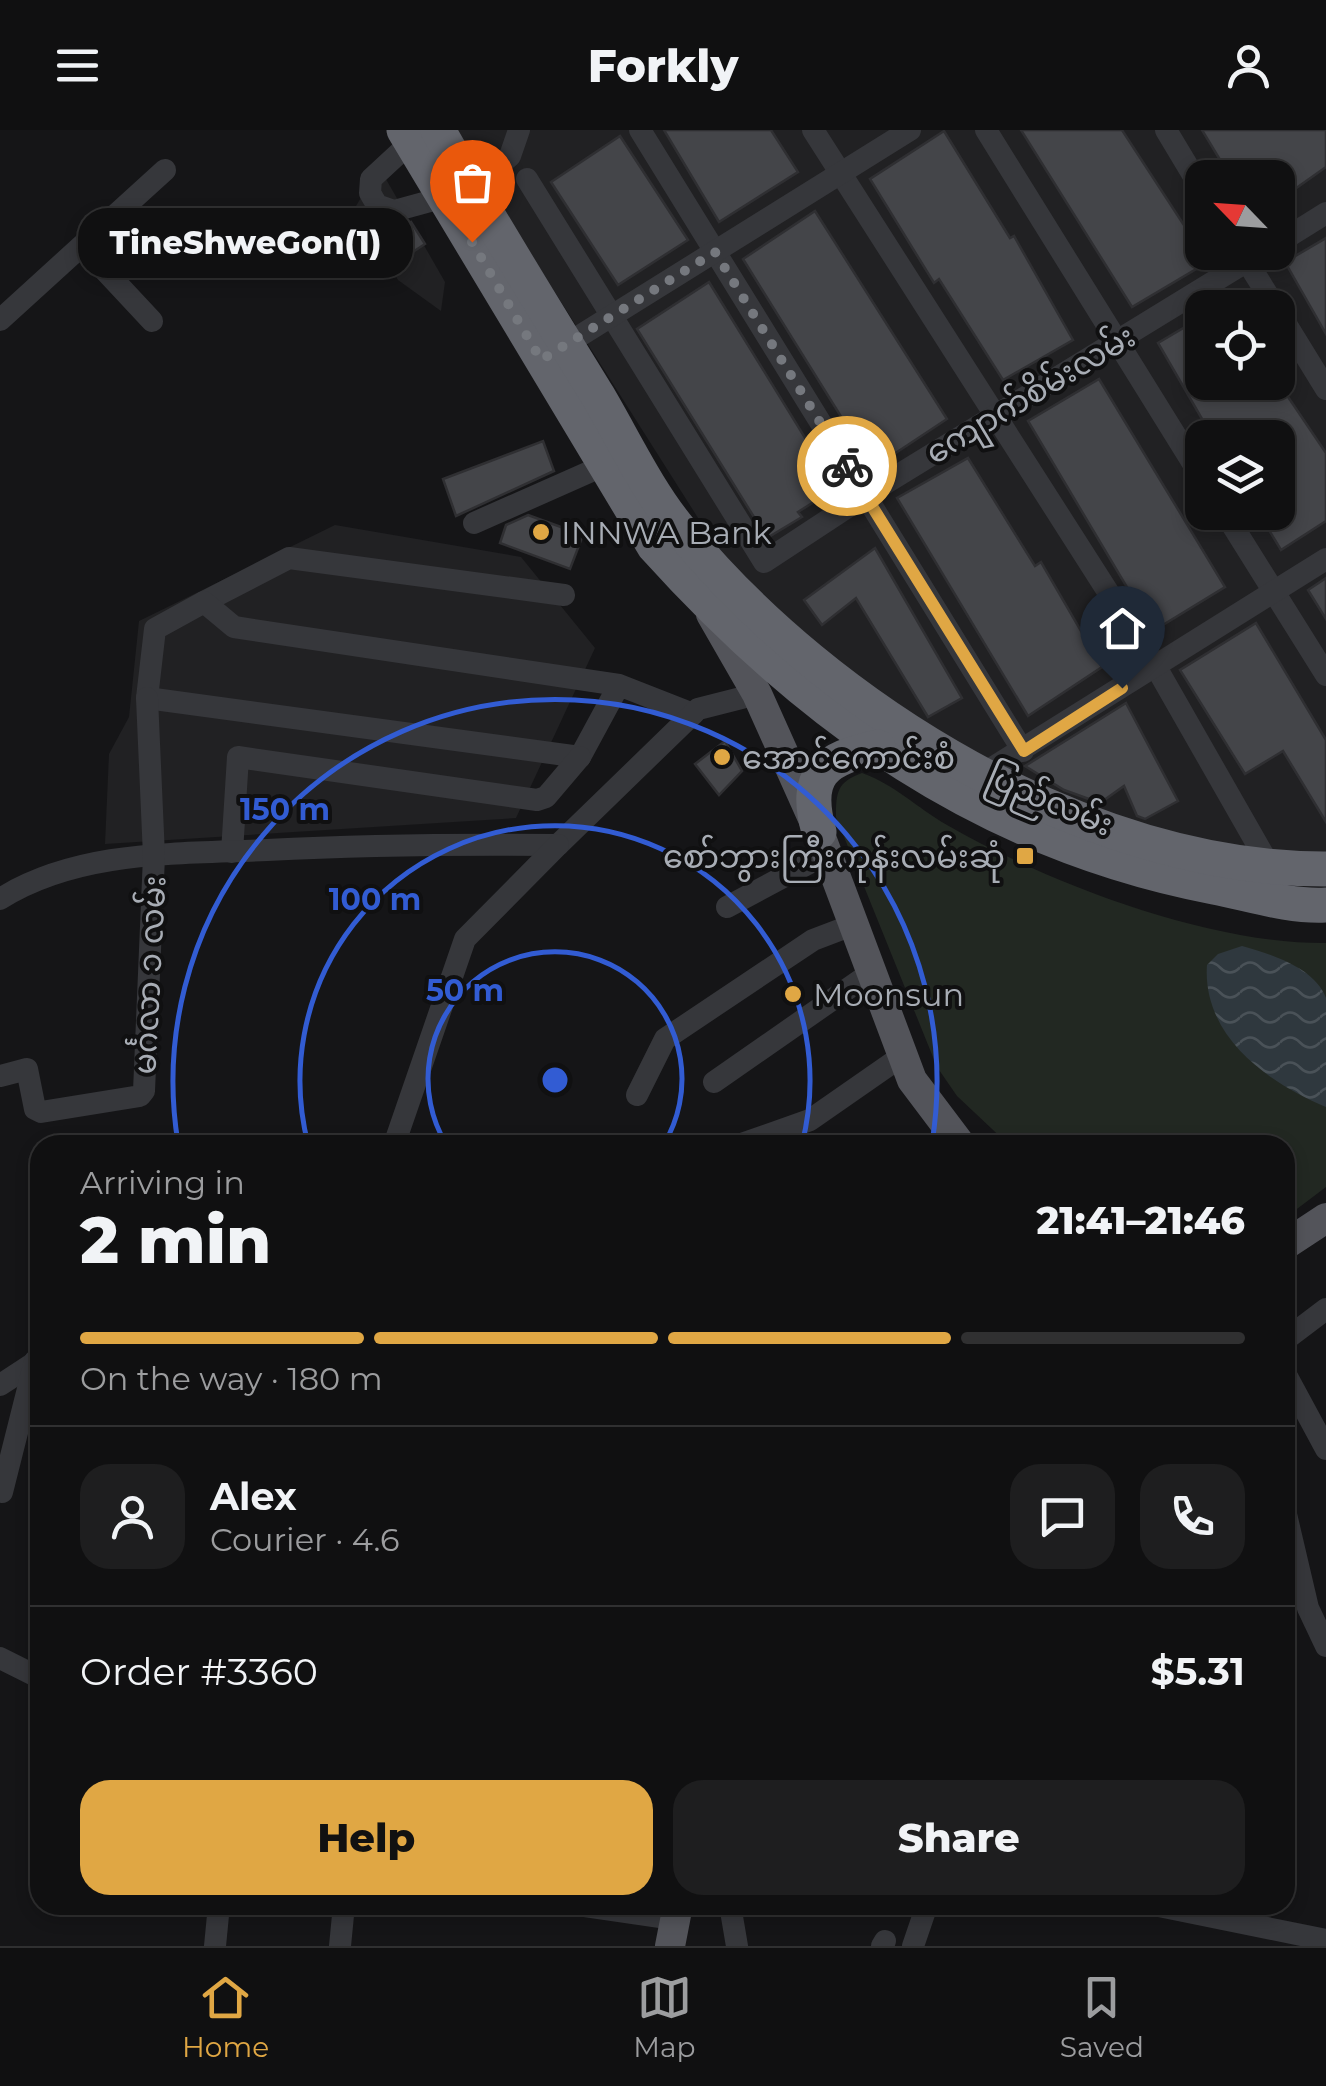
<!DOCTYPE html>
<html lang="en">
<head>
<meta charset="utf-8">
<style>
	body { margin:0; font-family:Montserrat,"Noto Sans Myanmar",sans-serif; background:#1e1e1f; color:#f1f3f6; height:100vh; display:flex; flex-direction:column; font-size:38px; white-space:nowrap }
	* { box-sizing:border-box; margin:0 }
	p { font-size:32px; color:#9c9d9f }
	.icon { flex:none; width:55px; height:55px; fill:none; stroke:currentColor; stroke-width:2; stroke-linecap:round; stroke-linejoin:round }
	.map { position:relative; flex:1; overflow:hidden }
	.side { position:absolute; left:30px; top:1005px; width:1265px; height:780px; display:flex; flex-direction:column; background:#101011; border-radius:30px; box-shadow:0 5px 15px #0003,0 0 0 2px #303031 }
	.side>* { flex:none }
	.needle { width:65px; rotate:295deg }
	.controls { position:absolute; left:1185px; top:30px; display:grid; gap:20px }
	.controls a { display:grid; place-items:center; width:110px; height:110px; border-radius:20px; background:#101011; box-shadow:0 5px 15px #0003,0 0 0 2px #303031; font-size:50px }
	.pin { position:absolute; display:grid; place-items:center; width:85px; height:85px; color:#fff; margin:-102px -42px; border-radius:50% 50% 50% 0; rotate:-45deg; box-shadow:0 0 10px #0007 }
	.pin .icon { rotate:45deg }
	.courier { position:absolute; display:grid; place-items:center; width:100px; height:100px; margin:-50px; border:8px solid #e0a744; border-radius:50%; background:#fff; color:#222; box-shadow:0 2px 12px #0007 }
	.bubble { position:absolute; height:70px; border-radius:30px; background:#101011; box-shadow:0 5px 15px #0003,0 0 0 2px #303031; font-size:32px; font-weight:800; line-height:70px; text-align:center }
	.head em { font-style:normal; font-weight:800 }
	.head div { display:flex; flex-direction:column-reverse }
	.head { display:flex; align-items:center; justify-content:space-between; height:170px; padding:0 50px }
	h1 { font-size:65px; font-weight:800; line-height:75px }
	.bar { display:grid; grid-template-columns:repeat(4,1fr); gap:15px 10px; align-content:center; height:120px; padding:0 50px }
	.bar i { height:12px; border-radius:8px; background:#303031 }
	.bar .current { background:#e0a744 }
	.bar p { grid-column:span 4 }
	.line { display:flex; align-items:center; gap:25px; padding:0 50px; border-top:2px solid #303031 }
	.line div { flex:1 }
	.round { display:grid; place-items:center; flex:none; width:105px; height:105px; border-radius:30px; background:#1e1e1f }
	.cta { display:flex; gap:20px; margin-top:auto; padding:20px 50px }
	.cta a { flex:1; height:115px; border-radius:30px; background:#e0a744; color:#111; font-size:40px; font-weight:800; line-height:115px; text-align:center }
	.cta a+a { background:#1e1e1f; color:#f1f3f6 }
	header { display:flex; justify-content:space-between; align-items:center; height:130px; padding:0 50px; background:#101011; font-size:45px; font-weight:800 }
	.dock { display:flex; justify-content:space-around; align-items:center; height:140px; border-top:2px solid #303031; background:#101011; font-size:28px; color:#9c9d9f }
	.dock a { display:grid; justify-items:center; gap:5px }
	.dock .current { color:#e0a744 }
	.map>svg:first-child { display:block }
	.built { fill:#212123; fill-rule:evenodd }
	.green { fill:#222822 }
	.water { fill:url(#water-waves) }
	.building { fill:#444549; stroke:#2f2f32; stroke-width:2.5 }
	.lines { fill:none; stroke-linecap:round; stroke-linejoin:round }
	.minor { stroke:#36373b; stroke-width:22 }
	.major { stroke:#53545a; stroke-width:30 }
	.highway { stroke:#63656c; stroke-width:35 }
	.done { stroke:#75787e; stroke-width:10; stroke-dasharray:0 18 }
	.route { stroke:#e0a744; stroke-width:12 }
	.ring { fill:none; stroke:#325cd3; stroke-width:5 }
	.poi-dot { fill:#e0a744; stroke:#101011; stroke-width:4 }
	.labels { text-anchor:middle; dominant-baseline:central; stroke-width:8; stroke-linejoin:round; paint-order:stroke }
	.street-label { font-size:32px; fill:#a8adb5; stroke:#101011 }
	.poi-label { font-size:32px; fill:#a8adb5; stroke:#101011; text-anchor:start }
	.centre { fill:#325cd3; stroke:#101011; stroke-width:5 }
	.ring-label { font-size:30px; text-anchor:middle; font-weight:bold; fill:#325cd3; stroke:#101011; stroke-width:8; stroke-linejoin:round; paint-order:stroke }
</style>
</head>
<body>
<header><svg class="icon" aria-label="menu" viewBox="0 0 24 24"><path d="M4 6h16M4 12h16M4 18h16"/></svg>Forkly<svg class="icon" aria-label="person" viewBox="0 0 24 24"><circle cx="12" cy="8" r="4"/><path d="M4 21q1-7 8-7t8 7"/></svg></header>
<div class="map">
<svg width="1326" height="1816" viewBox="0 0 1326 1816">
	<defs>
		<pattern id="water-waves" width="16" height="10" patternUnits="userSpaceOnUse" patternTransform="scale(2.5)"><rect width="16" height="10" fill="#2f383e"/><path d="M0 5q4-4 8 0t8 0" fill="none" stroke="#4a5258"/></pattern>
	</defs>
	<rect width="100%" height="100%" fill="#151517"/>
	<!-- built -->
	<g class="built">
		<path d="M 452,0 L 1326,0 L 1326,731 L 1187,709 L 1060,668 L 969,625 L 788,502 L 719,421 ZM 1202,48 L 1278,48 L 1278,122 L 1202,122 ZM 1202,178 L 1278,178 L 1278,252 L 1202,252 ZM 1202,308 L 1278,308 L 1278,382 L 1202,382 Z"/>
		<path d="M 379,37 L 445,152 L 441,181 L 398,150 L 356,76 Z"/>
		<path d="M 335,395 L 521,427 L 595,518 L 516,688 L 105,714 L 109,624 L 129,587 L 139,491 Z"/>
	</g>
	<!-- green -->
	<path class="green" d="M 862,643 C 894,654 917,678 947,695 C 1048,753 1208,814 1326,813 L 1326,1057 L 1285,1088 L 1285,1015 L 1009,1015 L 957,966 L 937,937 L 836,687 C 836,662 837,652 862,643 Z"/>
	<!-- water -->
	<path class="water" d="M 1242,816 C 1270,824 1314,837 1326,868 C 1326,884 1326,955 1326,977 C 1268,953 1202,906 1207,835 L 1218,824 Z"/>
	<!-- building -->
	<g class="building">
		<path d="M 664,0 L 771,0 L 798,42 L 719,92 Z"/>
		<path d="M 1021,0 L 1122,0 L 1208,132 L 1132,177 Z"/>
		<path d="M 1202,0 L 1326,0 L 1326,37 L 1278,71 L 1278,48 L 1231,48 Z"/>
		<path d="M 944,1 L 1010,108 L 1014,106 L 1073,210 L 1003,250 L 939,149 L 934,153 L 870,49 Z"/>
		<path d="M 620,6 L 688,110 L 618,155 L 551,52 Z"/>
		<path d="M 815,81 L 947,289 L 873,338 L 743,129 Z"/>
		<path d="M 411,92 L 425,114 L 399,131 L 384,108 Z"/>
		<path d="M 1326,108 L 1326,204 L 1285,132 Z"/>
		<path d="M 709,152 L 836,358 L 798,382 L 802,387 L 767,408 L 637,199 Z"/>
		<path d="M 1202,187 L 1202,252 L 1278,252 L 1326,323 L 1326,391 L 1281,420 L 1258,382 L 1278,382 L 1278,308 L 1213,308 L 1158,213 Z"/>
		<path d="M 1099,249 L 1225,457 L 1153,501 L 1028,291 Z"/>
		<path d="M 543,311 L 554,341 L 456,386 L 443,349 Z"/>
		<path d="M 968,328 L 1035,436 L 1041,432 L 1102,537 L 1028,586 L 897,368 Z"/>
		<path d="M 528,385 L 583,405 L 570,439 L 500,413 L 506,395 Z"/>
		<path d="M 875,418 L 962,568 L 928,587 L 856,468 L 822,495 L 804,470 Z"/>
		<path d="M 1326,448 L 1326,489 L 1308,460 Z"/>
		<path d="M 1256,493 L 1326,610 L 1326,692 L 1283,621 L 1245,644 L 1180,540 Z"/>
		<path d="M 1126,573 L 1178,671 L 1145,689 L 1137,686 L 1124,656 L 1100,673 L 1064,660 L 1025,636 Z"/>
		<path d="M 725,611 L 742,641 L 719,665 L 695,634 Z"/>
	</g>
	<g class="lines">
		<!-- minor -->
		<g class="minor">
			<path d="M 640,0 L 1023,621"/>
			<path d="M 813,0 L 1156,537 L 1269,735"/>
			<path d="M 986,0 L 1202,348"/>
			<path d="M 1166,0 L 1202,60"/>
			<path d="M 411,12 L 371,49 L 370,63 L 377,75 L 394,81 L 445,67"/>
			<path d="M 527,49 L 764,432 L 866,365 L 1262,122"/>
			<path d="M 472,59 L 510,26 L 519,0"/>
			<path d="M 1278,113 L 1326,83"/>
			<path d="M 82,116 L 152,191"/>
			<path d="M 1241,122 L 1276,178"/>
			<path d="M 1278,181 L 1326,259"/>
			<path d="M 0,190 L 165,40"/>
			<path d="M 557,220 L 910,0"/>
			<path d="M 1224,382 L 1326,545"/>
			<path d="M 474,393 L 605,335"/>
			<path d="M 204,472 L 289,428 L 564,465"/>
			<path d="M 619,555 L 580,627 L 147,568 L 155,499 L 204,472 L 234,497 L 619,555 L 693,584"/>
			<path d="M 984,643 L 1326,429"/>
			<path d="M 232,722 L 238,627 L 537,670 L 546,667 L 580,627"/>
			<path d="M 0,769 C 78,720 178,724 267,720 C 364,715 461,714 558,715 L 698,579 L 757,564"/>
			<path d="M 727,777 L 828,723"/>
			<path d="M 0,946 L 27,939 L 35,979 L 41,982 L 140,966 L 144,961 L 154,726 L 147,568"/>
			<path d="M 714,952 L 869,844"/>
			<path d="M 637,965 L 665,909 L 813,810 L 855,794"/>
			<path d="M 394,1015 L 465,809 L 558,715"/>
			<path d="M 739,1015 L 810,990 L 902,926"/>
			<path d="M 1285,1210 L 1326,1179"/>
			<path d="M 1285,1243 L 1326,1319"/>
			<path d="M 0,1255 L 40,1229"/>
			<path d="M 2,1362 L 35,1231"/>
			<path d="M 1285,1380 L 1308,1478 L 1326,1516"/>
			<path d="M 0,1528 L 40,1548"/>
			<path d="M 578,1775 L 674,1789"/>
			<path d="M 730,1775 L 737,1816"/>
			<path d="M 1154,1775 L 1326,1810"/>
			<path d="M 215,1816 L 219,1775"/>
			<path d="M 340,1816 L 344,1775"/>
			<path d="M 882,1816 L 885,1811"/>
			<path d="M 913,1816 L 927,1775"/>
		</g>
		<!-- major -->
		<g class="major">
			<path d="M 711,484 L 757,564 L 819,702 L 912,950 L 961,1015"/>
			<path d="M 1285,1115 L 1326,1088"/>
			<path d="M 670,1816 L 678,1775"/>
		</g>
		<!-- highway -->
		<g class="highway">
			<path d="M 404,0 L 654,416 C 808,587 984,713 1214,757 C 1250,764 1289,777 1326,775"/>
			<path d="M 438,0 C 489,90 544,178 598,266 C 624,310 648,362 681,401 C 828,580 1088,740 1326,739"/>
			<path d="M 819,702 C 803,644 824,629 878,617"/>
		</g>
	</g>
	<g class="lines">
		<!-- done -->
		<path class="done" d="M 472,112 L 541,230 L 715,122 L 847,336"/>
		<!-- route -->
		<path class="route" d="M 847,336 L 1024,621 L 1122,558"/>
	</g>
	<!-- distance rings -->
	<g class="ring">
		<path d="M446 1014A127 127 0 1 1 664 1014"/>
		<path d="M308 1014A255 255 0 1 1 802 1014"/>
		<path d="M178 1013A382 382 0 1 1 932 1013"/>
	</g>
	<!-- markers -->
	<g class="poi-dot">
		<circle cx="541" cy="402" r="10"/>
		<circle cx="722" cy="627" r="10"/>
		<rect x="1015" y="716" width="20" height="20" rx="5"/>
		<circle cx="793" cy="864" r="10"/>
	</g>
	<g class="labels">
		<!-- street labels -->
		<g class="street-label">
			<text transform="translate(1030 264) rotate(-31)">ကျောက်စိမ်းလမ်း</text>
			<text transform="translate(1050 670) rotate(23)">ပြည်လမ်း</text>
			<text transform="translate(149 845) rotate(-87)">မင်္ဂလာ ၁ လမ်း</text>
		</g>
		<!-- poi labels -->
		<g class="poi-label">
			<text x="561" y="402">INNWA Bank</text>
			<text x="742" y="627">အောင်ကောင်းစံ</text>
			<text x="1005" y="726" text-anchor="end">စော်ဘွားကြီးကုန်းလမ်းဆုံ</text>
			<text x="813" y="864">Moonsun</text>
		</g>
	</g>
	<circle cx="555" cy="950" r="15" class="centre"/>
	<g class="ring-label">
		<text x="285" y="690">150 m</text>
		<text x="375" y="780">100 m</text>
		<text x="465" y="871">50 m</text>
	</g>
</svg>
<div class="controls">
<a><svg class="needle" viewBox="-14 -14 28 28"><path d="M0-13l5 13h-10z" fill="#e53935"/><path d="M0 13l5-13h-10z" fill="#9c9d9f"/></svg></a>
<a><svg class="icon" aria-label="locate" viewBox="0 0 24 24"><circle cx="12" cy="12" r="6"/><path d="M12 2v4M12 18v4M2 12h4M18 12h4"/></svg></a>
<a><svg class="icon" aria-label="layers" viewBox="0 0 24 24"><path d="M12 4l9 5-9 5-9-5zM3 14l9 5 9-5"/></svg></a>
</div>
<div class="pin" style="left:472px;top:112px;background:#ea580c"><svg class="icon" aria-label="bag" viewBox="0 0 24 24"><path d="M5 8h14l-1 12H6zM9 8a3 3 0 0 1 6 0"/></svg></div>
<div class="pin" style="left:1122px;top:558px;background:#1f2937"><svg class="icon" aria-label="home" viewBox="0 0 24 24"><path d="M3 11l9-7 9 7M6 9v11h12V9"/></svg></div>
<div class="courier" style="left:847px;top:336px"><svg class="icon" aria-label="bike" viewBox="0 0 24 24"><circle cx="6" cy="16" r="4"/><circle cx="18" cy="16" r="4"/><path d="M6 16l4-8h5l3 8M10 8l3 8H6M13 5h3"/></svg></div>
<div class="bubble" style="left:78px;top:78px;width:335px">TineShweGon(1)</div>
<section class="side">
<div class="head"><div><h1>2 min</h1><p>Arriving in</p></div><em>21:41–21:46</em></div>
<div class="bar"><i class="current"></i><i class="current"></i><i class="current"></i><i></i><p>On the way · 180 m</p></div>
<div class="line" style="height:180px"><a class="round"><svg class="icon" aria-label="person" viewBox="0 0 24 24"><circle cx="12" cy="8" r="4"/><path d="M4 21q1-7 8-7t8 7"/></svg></a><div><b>Alex</b><p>Courier · 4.6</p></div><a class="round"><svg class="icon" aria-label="chat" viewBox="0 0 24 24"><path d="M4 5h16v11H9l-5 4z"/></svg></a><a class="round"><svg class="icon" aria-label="phone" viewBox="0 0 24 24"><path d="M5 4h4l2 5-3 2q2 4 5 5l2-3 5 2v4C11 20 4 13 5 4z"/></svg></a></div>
<div class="line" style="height:130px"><div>Order #3360</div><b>$5.31</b></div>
<div class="cta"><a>Help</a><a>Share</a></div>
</section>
</div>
<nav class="dock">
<a class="current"><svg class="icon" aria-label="home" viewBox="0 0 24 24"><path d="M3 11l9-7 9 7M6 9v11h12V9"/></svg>Home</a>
<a><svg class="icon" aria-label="map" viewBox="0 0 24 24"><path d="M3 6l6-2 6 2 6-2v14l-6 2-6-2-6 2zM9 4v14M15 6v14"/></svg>Map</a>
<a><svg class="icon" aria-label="saved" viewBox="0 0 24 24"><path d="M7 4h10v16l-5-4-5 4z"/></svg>Saved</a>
</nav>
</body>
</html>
